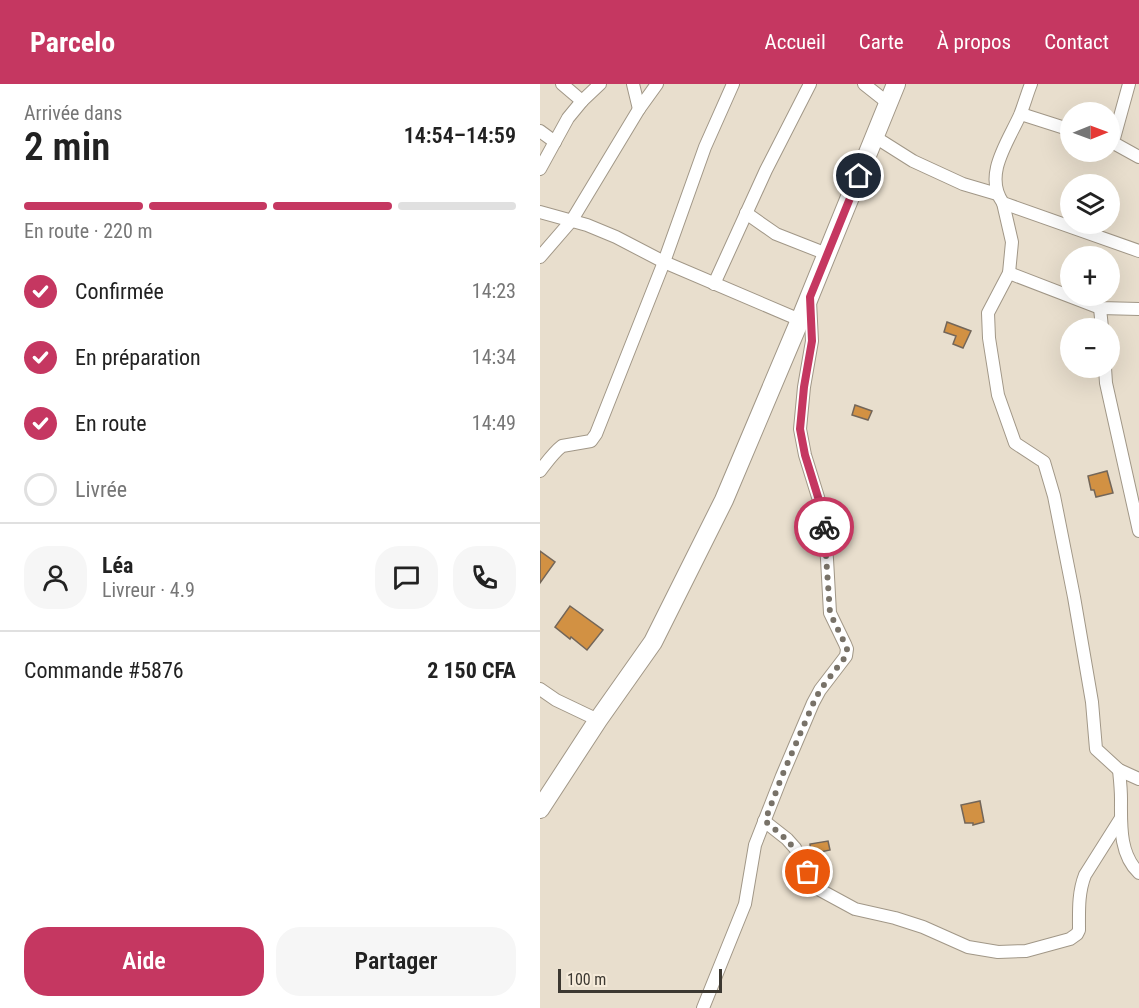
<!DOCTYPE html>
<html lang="fr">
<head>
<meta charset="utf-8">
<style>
	body { margin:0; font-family:"Roboto Condensed",sans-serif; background:#f6f6f6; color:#222; height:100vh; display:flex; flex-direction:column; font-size:22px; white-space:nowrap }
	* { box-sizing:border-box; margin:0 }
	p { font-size:20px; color:#767676 }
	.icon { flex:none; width:33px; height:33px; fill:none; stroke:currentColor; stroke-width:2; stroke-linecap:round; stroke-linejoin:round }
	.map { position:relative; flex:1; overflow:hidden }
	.panel { display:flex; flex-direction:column; background:#fff; width:540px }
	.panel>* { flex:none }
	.needle { width:39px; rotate:89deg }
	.fabs { position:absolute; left:520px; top:18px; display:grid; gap:12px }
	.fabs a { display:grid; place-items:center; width:60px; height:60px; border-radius:50%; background:#fff; box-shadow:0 6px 24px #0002; font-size:30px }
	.scale { position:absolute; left:18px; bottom:15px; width:164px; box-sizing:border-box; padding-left:6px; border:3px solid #3c3831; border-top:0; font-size:16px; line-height:21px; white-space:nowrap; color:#3c3831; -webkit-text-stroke:4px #f6ebda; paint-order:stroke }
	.pin { position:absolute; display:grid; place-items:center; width:51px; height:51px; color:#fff; margin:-26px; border:3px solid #fff; border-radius:50%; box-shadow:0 2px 6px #0007 }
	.courier { position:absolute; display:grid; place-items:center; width:60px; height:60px; margin:-30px; border:4px solid #c53761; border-radius:50%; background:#fff; color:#222; box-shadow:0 2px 8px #0007 }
	.headline em { font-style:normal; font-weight:600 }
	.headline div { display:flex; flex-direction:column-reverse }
	.headline { display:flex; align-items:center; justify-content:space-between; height:102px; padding:0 24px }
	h1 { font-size:39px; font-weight:600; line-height:45px }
	.bar { display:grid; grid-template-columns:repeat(4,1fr); gap:9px 6px; align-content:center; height:72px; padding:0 24px }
	.bar i { height:8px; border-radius:4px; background:#e0e0e0 }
	.bar .current { background:#c53761 }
	.bar p { grid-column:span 4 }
	.line { display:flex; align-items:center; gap:15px; padding:0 24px; border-top:2px solid #e0e0e0 }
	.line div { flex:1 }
	.round { display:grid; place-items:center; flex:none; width:63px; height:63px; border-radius:24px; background:#f6f6f6 }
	ol { padding:0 24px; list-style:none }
	li { display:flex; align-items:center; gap:18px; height:66px }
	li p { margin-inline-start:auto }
	li .icon { padding:6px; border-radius:50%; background:#c53761; color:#fff; stroke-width:4 }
	li:last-child { color:#767676 }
	li i { width:33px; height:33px; border:3px solid #e0e0e0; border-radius:50% }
	.primary-button { display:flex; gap:12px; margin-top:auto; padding:12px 24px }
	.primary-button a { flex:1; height:69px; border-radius:24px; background:#c53761; color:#fff; font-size:24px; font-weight:600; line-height:69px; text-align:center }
	.primary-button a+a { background:#f6f6f6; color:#222 }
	header { display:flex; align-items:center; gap:36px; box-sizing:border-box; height:84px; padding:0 30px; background:#c53761; color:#fff }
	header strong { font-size:28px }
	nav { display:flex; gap:33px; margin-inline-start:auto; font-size:21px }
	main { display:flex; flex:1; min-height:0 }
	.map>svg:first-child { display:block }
	.building { fill:#d29143; stroke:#736659; stroke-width:1.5 }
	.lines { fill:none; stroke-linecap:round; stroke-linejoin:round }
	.street-casing { stroke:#a19787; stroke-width:14 }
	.secondary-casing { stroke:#a19787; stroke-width:20 }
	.street { stroke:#fff; stroke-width:12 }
	.secondary { stroke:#fff; stroke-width:18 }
	.done { stroke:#787268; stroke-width:6; stroke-dasharray:0 10.8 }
	.route { stroke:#c53761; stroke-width:8 }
</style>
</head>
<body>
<header>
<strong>Parcelo</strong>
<nav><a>Accueil</a><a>Carte</a><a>À propos</a><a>Contact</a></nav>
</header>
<main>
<section class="panel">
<div class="headline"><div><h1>2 min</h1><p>Arrivée dans</p></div><em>14:54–14:59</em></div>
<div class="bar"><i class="current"></i><i class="current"></i><i class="current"></i><i></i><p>En route · 220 m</p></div>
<ol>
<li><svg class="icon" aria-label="check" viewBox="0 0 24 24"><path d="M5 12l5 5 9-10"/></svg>Confirmée<p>14:23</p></li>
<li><svg class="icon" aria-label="check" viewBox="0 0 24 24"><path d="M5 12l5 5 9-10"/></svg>En préparation<p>14:34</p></li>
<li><svg class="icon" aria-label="check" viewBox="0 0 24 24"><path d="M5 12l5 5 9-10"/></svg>En route<p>14:49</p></li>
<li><i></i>Livrée</li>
</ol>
<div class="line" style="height:108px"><a class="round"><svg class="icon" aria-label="person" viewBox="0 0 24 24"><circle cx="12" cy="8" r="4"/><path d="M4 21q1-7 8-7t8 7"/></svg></a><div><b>Léa</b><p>Livreur · 4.9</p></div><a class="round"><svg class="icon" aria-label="chat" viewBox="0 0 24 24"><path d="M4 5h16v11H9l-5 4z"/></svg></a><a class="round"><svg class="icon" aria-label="phone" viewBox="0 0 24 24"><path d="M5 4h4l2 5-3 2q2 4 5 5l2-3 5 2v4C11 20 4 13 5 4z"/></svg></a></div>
<div class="line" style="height:78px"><div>Commande #5876</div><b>2 150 CFA</b></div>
<div class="primary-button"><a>Aide</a><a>Partager</a></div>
</section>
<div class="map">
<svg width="599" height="924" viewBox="0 0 599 924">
	<rect width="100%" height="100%" fill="#e8decd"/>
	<!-- building -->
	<g class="building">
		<path d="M 407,238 L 431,247 L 423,264 L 413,260 L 416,252 L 404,248 Z"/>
		<path d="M 315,321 L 332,327 L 328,336 L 312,331 Z"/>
		<path d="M 567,387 L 573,409 L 556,413 L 554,406 L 551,406 L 548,392 Z"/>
		<path d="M 0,467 L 15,478 L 0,499 Z"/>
		<path d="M 30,522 L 63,546 L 47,566 L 31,553 L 30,555 L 15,543 Z"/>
		<path d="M 440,717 L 444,738 L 433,741 L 433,739 L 425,739 L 421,721 Z"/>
		<path d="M 288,757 L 290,766 L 271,770 L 270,760 Z"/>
	</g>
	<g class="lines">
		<!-- street casing -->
		<g class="street-casing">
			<g id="street">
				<path d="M 22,0 L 42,17"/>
				<path d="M 93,0 L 99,25"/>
				<path d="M 324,0 L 348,19"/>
				<path d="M 491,0 C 487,10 484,21 480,31 C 468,58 443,91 463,119 L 599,167"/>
				<path d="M 481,30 L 531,46"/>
				<path d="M 0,47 L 15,58"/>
				<path d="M 335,53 L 373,77 L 423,100 L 457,110"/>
				<path d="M 570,57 L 599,73"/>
				<path d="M 573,58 L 589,0"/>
				<path d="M 0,85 L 28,34 L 42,17 L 60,0"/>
				<path d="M 463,119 L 472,158 L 469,189 L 448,229 L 449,254 L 458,311 L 475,359 L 504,378 L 514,412 L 534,513 L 552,618 L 556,665 L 579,686 L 599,695"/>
				<path d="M 0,128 L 47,141 L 76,153 L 124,178 L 260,236"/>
				<path d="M 206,129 L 236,150 L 287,170"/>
				<path d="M 0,173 L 32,136 L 99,25 L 117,0"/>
				<path d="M 469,189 L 560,224 L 599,225"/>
				<path d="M 174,200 L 226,86 L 270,0"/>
				<path d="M 560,224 L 562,244"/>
				<path d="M 565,284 L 566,299 L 599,447"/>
				<path d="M 0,387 C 7,378 13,369 22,362 L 51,357 L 56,350 L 124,178 L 165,63 L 193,0"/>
				<path d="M 0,605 L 16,616 L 58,636"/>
				<path d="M 579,686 C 580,696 581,705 581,715 C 581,740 579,770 599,789"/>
				<path d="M 224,737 L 247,755 L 255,764 L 275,800 L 280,806 L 315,825 L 355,834 L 383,843 L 428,863 L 458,868 L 486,867 L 530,855 L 537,850 L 539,846 C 539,827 538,809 545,791 L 581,734"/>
				<path d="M 163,924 L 205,820 L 215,761 L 242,692 L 273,619 L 280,606 L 306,572 L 307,565 L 305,560 L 290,529 L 287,475 L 282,426 L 265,371 L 260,345 L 264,303 L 272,257 L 270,217"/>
			</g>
		</g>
		<!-- secondary casing -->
		<g class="secondary-casing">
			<path id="secondary" d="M 0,725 L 58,636 L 113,558 L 184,416 L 260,236 L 356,0"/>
		</g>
		<!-- street -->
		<use href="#street" class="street"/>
		<!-- secondary -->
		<use href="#secondary" class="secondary"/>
	</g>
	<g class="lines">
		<!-- done -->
		<path class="done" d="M 268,788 C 255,762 247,755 225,737 L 242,692 L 273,620 L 280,606 L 306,572 L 307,565 L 305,560 L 290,529 L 284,443"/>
		<!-- route -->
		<path class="route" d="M 284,443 L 282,426 L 265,371 L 260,345 L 264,303 L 272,257 L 270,213 L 319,92"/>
	</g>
</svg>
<div class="fabs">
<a><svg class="needle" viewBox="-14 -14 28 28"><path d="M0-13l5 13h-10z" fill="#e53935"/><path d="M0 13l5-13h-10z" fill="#767676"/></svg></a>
<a><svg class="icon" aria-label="layers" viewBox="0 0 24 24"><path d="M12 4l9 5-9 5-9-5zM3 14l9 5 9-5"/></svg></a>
<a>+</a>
<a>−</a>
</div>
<div class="scale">100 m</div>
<div class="pin" style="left:268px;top:788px;background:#ea580c"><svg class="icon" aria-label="bag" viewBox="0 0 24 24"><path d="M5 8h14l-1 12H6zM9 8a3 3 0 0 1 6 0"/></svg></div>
<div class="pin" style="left:319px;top:92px;background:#1f2937"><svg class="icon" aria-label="home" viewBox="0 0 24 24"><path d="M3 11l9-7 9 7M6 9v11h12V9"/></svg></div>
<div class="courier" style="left:284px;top:443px"><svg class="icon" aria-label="bike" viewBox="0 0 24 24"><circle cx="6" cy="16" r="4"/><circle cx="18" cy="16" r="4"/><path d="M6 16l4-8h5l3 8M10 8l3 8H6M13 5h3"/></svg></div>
</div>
</main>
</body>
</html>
